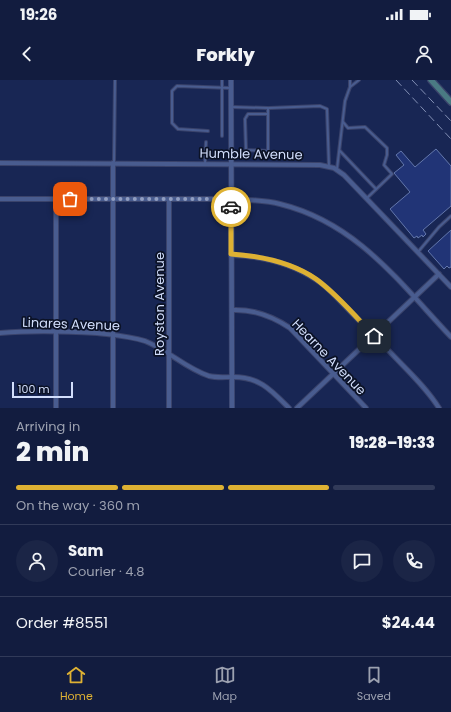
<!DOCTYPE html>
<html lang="en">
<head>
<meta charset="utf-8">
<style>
	body { margin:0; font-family:Poppins,sans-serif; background:#1b2546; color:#f1f3f6; height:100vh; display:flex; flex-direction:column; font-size:15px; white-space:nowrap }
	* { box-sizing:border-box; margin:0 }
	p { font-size:13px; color:#9ca1b0 }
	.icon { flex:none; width:22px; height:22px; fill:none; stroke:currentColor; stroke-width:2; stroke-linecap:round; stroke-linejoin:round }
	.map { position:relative; height:328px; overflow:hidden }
	.panel { display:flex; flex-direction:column; background:#121c3f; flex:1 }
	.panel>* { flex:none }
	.scale { position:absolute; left:12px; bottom:10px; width:61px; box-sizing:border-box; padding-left:4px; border:2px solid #d2defc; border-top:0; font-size:11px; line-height:14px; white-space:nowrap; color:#d2defc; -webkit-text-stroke:3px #0b1226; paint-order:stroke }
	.pin { position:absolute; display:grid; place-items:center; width:34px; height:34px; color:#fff; margin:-17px; border-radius:8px; box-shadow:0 2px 6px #0006 }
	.courier { position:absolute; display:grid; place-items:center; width:40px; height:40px; margin:-20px; border:3px solid #deb133; border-radius:50%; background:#fff; color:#222; box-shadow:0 1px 5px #0007 }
	.head em { font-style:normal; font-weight:800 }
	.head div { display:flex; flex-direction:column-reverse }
	.head { display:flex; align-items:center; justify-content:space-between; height:68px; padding:0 16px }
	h1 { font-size:26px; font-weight:800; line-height:30px }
	.bar { display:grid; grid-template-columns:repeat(4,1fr); gap:6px 4px; align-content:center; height:48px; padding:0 16px }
	.bar i { height:5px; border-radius:3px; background:#313a59 }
	.bar .on { background:#deb133 }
	.bar p { grid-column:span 4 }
	.line { display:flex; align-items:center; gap:10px; padding:0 16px; border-top:1px solid #313a59 }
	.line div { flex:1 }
	.round { display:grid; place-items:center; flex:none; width:42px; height:42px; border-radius:21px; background:#1b2546 }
	.status { display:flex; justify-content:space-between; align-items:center; height:28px; padding:0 20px; background:#121c3f; direction:ltr }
	.status svg { height:11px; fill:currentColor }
	header { display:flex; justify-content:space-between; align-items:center; height:52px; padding:0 16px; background:#121c3f; font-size:18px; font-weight:800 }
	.dock { display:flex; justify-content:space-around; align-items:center; height:56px; border-top:1px solid #313a59; background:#121c3f; font-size:11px; color:#9ca1b0 }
	.dock a { display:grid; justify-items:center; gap:2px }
	.dock .on { color:#deb133 }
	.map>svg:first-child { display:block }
	.building { fill:#213476; stroke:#6377ac }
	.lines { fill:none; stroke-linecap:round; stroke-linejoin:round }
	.service-casing { stroke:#3a436b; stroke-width:4 }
	.minor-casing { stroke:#3a436b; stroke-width:6 }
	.tertiary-casing { stroke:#3a436b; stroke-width:6 }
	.secondary-casing { stroke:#3a436b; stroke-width:8 }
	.service { stroke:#495c8f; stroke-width:2 }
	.minor { stroke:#495c8f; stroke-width:4 }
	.tertiary { stroke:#495c8f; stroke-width:4.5 }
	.secondary { stroke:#4a7a83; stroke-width:5.5 }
	.rail { stroke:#828fb4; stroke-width:1; stroke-dasharray:8 4; stroke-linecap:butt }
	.done { stroke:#919ec1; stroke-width:4; stroke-dasharray:0 7.2 }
	.route { stroke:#deb133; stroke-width:5 }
	.labels { text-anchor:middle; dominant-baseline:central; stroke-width:3.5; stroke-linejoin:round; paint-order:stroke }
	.street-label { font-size:13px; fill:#d2defc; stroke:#0b1226 }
</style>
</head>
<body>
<div class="status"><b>19:26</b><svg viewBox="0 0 49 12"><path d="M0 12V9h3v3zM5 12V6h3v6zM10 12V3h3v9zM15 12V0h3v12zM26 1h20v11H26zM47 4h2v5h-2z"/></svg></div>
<header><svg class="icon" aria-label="back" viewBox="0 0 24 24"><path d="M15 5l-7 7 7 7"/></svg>Forkly<svg class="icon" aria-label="person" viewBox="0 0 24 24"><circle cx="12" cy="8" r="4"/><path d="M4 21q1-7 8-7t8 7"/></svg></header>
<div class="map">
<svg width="451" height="328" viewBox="0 0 451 328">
	<rect width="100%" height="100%" fill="#182654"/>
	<!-- building -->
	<g class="building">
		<path d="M 436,69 L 451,86 L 451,126 L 423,150 L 426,154 L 423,157 L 422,155 L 418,158 L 417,156 L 414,158 L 390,129 L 410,112 L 394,93 L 404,85 L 396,75 L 401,71 L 415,87 Z"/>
		<path d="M 451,150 L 451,187 L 449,188 L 447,186 L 444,189 L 428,171 Z"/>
	</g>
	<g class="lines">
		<!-- service casing -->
		<g class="service-casing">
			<g id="service">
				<path d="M 350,7 L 359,0"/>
				<path d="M 232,27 L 268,28 L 268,71 L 246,70 L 245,39 L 248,34 L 268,34"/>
				<path d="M 269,28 L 320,26 L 327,29 L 329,87"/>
				<path d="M 343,42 L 348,48 L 365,47 L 387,68 L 387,75 L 384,85 L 392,94 L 367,118"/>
				<path d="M 208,51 L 178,49 L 172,43 L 172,11 L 177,6 L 230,8"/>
				<path d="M 222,56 L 222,0"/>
				<path d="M 340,71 L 376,109"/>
				<path d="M 114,82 L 115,0"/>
				<path d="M 205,84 L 206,62"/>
				<path d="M 337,89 L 345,21 L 350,7 L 350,0"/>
				<path d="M 418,172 L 439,147 L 451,136"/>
			</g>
		</g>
		<!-- minor casing -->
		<g class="minor-casing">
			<g id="minor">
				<path d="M 0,83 L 320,85 L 334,88 L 344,95 L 451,207"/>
				<path d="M 0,119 L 231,119 C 247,120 264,120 280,124 C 357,143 399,202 451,257"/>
				<path d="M 56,119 L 56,328"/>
				<path d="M 169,119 L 169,328"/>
				<path d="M 231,175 C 261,176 289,182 315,199 C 327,206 336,217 346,227 C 360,242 375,256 389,271 C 406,289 426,307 439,328"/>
				<path d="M 232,230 C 253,229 272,236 290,248 L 366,328"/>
				<path d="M 0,253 C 32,250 65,251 97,253 C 113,255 129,256 145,261 C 168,270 185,288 209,296 C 217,298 225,297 233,297 C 260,297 271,310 289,328"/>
				<path d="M 113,328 L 113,83"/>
				<path d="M 297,328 L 439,194"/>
			</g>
		</g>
		<!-- tertiary casing -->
		<g class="tertiary-casing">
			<path id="tertiary" d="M 231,0 L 232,328"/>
		</g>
		<!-- secondary casing -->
		<g class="secondary-casing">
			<path id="secondary" d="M 431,0 L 451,22"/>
		</g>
		<!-- service -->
		<use href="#service" class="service"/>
		<!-- minor -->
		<use href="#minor" class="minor"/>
		<!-- tertiary -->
		<use href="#tertiary" class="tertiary"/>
		<!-- secondary -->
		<use href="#secondary" class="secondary"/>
		<!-- rail -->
		<g class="rail">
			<path d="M 396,0 L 451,59"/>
			<path d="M 412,0 L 451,41"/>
		</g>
	</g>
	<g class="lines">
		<!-- done -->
		<path class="done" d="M 70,119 L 231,119 L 231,127"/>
		<!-- route -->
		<path class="route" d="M 231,127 L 231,174 C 261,176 291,182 316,199 C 338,215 356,237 374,256"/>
	</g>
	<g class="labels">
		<!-- street labels -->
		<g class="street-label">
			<text transform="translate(251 74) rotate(1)">Humble Avenue</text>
			<text transform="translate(159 224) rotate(-90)">Royston Avenue</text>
			<text transform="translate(71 244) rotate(2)">Linares Avenue</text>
			<text transform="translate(329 277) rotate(46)">Hearne Avenue</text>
		</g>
	</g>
</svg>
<div class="scale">100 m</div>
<div class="pin" style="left:70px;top:119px;background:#ea580c"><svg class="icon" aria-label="bag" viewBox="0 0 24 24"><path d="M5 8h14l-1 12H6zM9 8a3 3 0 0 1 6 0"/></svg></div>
<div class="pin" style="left:374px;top:256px;background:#1f2937"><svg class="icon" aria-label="home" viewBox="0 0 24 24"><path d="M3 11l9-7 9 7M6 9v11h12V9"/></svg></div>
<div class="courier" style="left:231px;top:127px"><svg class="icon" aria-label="car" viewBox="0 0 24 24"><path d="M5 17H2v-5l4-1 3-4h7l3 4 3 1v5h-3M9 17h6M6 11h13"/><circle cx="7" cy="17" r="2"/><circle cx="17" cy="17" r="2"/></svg></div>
</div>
<section class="panel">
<div class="head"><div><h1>2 min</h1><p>Arriving in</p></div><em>19:28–19:33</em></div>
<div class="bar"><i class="on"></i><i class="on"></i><i class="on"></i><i></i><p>On the way · 360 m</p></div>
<div class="line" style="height:72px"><a class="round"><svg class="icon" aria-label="person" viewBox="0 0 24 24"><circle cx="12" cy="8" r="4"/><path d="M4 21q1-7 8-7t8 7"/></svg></a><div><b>Sam</b><p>Courier · 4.8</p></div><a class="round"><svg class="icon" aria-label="chat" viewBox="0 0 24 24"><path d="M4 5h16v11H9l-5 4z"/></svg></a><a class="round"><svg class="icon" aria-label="phone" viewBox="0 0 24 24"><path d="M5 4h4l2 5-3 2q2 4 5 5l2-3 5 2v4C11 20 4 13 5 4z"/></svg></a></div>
<div class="line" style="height:52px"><div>Order #8551</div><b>$24.44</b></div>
</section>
<nav class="dock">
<a class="on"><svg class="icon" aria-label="home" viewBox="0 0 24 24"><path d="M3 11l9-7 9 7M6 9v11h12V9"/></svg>Home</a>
<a><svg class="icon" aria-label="map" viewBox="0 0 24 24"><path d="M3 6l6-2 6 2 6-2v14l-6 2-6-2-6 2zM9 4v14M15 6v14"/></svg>Map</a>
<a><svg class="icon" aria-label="saved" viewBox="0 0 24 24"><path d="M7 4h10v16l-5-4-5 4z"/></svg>Saved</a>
</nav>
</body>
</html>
